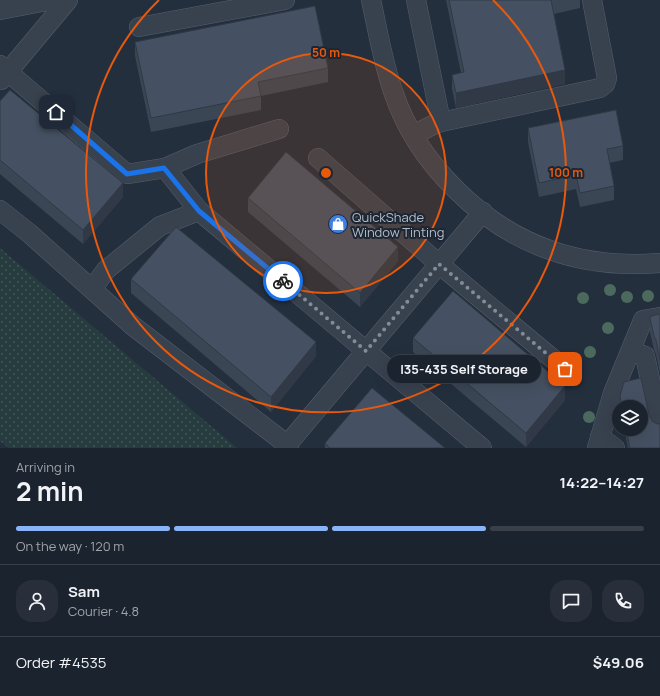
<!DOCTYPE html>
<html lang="en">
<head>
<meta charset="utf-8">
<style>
	body { margin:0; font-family:Manrope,sans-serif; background:#282f3a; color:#f1f3f6; height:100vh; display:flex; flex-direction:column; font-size:15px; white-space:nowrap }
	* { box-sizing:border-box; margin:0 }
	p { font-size:13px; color:#a0a4aa }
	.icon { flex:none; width:22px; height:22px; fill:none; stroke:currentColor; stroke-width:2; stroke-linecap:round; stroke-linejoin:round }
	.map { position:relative; height:448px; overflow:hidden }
	.sheet { display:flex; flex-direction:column; background:#1b232e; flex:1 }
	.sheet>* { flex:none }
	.tools { position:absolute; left:612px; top:400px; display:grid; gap:8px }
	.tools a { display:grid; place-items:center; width:36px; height:36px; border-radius:50%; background:#1b232e; box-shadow:0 4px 16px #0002,0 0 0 1px #39404a; font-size:20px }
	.pin { position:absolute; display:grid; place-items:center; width:34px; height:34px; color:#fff; margin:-17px; border-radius:8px; box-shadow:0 2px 6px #0006 }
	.courier { position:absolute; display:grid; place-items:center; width:40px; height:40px; margin:-20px; border:3px solid #1a73e8; border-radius:50%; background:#fff; color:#222; box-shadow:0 1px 5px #0007 }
	.bubble { position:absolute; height:28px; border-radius:14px; background:#1b232e; box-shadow:0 4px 16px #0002,0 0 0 1px #39404a; font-size:13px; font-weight:700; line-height:28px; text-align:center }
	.summary em { font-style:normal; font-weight:700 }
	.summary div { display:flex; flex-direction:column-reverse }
	.summary { display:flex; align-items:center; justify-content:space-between; height:68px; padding:0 16px }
	h1 { font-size:26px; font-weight:700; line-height:30px }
	.bar { display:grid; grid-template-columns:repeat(4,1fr); gap:6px 4px; align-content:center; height:48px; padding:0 16px }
	.bar i { height:5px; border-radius:3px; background:#39404a }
	.bar .active { background:#8ab4f8 }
	.bar p { grid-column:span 4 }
	.line { display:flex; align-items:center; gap:10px; padding:0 16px; border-top:1px solid #39404a }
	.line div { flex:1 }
	.round { display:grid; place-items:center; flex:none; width:42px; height:42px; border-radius:16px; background:#282f3a }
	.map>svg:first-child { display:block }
	.grass { fill:url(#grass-dots) }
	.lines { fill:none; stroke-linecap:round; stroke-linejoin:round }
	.minor-casing { stroke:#565f6c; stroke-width:20 }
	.minor { stroke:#38414e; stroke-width:19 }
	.tree { fill:#4b6a5d }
	.wall { fill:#3b4654 }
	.shaded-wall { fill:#303945 }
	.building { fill:#455162; stroke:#303945 }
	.done { stroke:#828b98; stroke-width:4; stroke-dasharray:0 7.2 }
	.route { stroke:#1a73e8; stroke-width:5 }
	.ring { fill:none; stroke:#e8590c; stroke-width:2 }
	.labels { text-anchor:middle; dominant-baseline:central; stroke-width:4; stroke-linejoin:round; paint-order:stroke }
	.poi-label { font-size:13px; fill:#b4bcc9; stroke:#1d2633; text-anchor:start }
	.centre { fill:#e8590c; stroke:#1d2633; stroke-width:2 }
	.ring-label { font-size:12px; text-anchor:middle; font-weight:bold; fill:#e8590c; stroke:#1d2633; stroke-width:4; stroke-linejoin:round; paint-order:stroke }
</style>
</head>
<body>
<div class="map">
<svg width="660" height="448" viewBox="0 0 660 448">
	<defs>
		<pattern id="grass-dots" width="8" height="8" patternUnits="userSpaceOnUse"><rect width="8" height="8" fill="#263c3f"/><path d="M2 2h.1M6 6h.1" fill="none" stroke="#435659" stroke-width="1.8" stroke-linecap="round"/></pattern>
	</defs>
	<rect width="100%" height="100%" fill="#242f3e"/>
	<!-- grass -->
	<path class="grass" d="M 0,248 L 237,448 L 9,448 L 0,441 Z"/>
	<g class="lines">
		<!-- minor casing -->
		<g class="minor-casing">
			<g id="minor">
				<path d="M 371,0 C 378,31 383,64 394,94 C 417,162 482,227 550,250 C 586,263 622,266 660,263"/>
				<path d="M 416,0 L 441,122"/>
				<path d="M 0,10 L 52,0"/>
				<path d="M 139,27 L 285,0"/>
				<path d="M 0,65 L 127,174 L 165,168 L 199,211"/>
				<path d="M 1,80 L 68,0"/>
				<path d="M 413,135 L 435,124 L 441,122 L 600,88 L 605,84 L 607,78 L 592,0"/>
				<path d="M 318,158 L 439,264 L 565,369"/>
				<path d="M 165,168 L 197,154 L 279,129"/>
				<path d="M 0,210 L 29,233 L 133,326 L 280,439 L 289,448"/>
				<path d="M 92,289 L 106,270 L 160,226 L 199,211 L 482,448"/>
				<path d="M 631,351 L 645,356 L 660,427"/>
				<path d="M 600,437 L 615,448"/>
				<path d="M 286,446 L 483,212"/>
				<path d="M 597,448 L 613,393 L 643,320 L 660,317"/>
			</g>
		</g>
		<!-- minor -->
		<use href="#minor" class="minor"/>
	</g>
	<!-- trees -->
	<g class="tree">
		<circle cx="610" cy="290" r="6"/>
		<circle cx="648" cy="296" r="6"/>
		<circle cx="627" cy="297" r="6"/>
		<circle cx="583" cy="298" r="6"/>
		<circle cx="608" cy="328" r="6"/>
		<circle cx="590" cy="352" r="6"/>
		<circle cx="589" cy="417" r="6"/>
	</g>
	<!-- wall -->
	<g class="wall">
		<path d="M 446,0 L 580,0 L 580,8 L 554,14 L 565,84 L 456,108 L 452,89 L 452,75 L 461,73 Z"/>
		<path d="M 135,42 L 328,68 L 328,82 L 261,96 L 261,110 L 151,132 L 135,56 Z"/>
		<path d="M 0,101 L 123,197 L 83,244 L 0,174 Z"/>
		<path d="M 528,128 L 623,146 L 623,160 L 609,163 L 614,186 L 614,200 L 580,207 L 576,189 L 539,197 L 528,142 Z"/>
		<path d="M 248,198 L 398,261 L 360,307 L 248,212 Z"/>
		<path d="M 131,279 L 316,356 L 271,412 L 131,293 Z"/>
		<path d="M 660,314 L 660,374 L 656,354 L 654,350 L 650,332 L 650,318 Z"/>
		<path d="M 413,338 L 565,400 L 526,447 L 413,352 Z"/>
		<path d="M 641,378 L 649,415 L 652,421 L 657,424 L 660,424 L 660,448 L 628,448 L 624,429 L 641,429 L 641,407 L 620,407 L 620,396 L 624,382 Z"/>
		<path d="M 325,443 L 445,448 L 325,448 Z"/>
	</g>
	<!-- shaded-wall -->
	<g class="shaded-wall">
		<path d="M 565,70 L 565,84 L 456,108 L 456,93 Z"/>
		<path d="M 123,183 L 123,197 L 83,244 L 83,230 Z"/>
		<path d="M 398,247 L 398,261 L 360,307 L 360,293 Z"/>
		<path d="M 316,342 L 316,356 L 271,412 L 271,397 Z"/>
		<path d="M 565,386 L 565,400 L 526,447 L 526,433 Z"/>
	</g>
	<!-- building -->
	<g class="building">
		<path d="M 449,0 L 551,0 L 565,70 L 456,93 L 452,75 L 464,72 Z"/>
		<path d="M 315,6 L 328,68 L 258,82 L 261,96 L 151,118 L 135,42 Z"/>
		<path d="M 10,90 L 123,183 L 83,230 L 0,160 L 0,101 Z"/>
		<path d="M 616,110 L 623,146 L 607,149 L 614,186 L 580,193 L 576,175 L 539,183 L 528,128 Z"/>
		<path d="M 286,152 L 398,247 L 360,293 L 248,198 Z"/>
		<path d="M 176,227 L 316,342 L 271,397 L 131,279 Z"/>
		<path d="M 453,291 L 565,386 L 526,433 L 413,338 Z"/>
		<path d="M 660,314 L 660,360 L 656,340 L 654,336 L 650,318 L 651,316 Z"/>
		<path d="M 641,378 L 649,415 L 652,421 L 657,424 L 660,424 L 660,448 L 630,448 L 626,429 L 641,429 L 641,407 L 622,407 L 620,396 L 624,382 Z"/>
		<path d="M 372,388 L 445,448 L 330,448 L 325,443 Z"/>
	</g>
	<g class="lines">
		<!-- done -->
		<path class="done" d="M 283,281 L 366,351 L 439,264 L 565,369"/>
		<!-- route -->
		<path class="route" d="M 56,112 L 127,174 L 164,168 L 199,211 L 283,281"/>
	</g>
	<!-- distance rings -->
	<circle cx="326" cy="173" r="120" fill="#e8590c" fill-opacity=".12"/>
	<g class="ring">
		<circle cx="326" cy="173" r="120"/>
		<path d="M493 0A240 240 0 1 1 159 0"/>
	</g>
	<!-- icons -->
	<defs>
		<g id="shop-disc" transform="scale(1)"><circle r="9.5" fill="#3f7fe0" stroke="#1d2633"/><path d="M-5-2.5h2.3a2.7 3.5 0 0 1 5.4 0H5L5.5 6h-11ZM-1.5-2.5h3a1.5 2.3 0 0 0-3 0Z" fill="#fff"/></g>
	</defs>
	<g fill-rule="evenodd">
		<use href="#shop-disc" x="338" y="224"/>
	</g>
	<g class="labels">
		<!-- poi labels -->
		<g class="poi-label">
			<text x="352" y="217">QuickShade<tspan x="352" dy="15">Window Tinting</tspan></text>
		</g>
	</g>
	<circle cx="326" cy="173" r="6" class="centre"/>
	<g class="ring-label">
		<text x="326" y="57">50 m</text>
		<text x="566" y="177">100 m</text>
	</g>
</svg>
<div class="tools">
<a><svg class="icon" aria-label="layers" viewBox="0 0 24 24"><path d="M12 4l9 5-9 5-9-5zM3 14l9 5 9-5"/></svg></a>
</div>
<div class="pin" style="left:565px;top:369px;background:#ea580c"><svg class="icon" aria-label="bag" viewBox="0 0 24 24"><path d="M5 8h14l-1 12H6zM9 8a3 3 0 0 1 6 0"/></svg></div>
<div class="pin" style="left:56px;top:112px;background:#1f2937"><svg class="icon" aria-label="home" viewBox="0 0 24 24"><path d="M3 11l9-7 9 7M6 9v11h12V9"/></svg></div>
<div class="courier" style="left:283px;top:281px"><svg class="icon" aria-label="bike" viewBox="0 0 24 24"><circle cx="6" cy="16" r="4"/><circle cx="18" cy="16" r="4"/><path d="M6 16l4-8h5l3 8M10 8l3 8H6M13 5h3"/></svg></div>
<div class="bubble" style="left:387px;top:355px;width:154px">I35-435 Self Storage</div>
</div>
<section class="sheet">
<div class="summary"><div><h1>2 min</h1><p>Arriving in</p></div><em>14:22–14:27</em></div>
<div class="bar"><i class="active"></i><i class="active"></i><i class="active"></i><i></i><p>On the way · 120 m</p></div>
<div class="line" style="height:72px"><a class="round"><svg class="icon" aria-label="person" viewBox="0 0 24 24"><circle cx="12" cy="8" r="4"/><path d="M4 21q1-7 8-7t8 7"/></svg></a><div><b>Sam</b><p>Courier · 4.8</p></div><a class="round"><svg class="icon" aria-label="chat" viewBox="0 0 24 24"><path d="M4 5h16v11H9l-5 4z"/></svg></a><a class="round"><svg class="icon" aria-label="phone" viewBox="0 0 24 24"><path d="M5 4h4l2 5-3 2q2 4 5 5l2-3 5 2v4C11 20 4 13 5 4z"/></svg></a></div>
<div class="line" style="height:52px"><div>Order #4535</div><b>$49.06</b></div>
</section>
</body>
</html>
